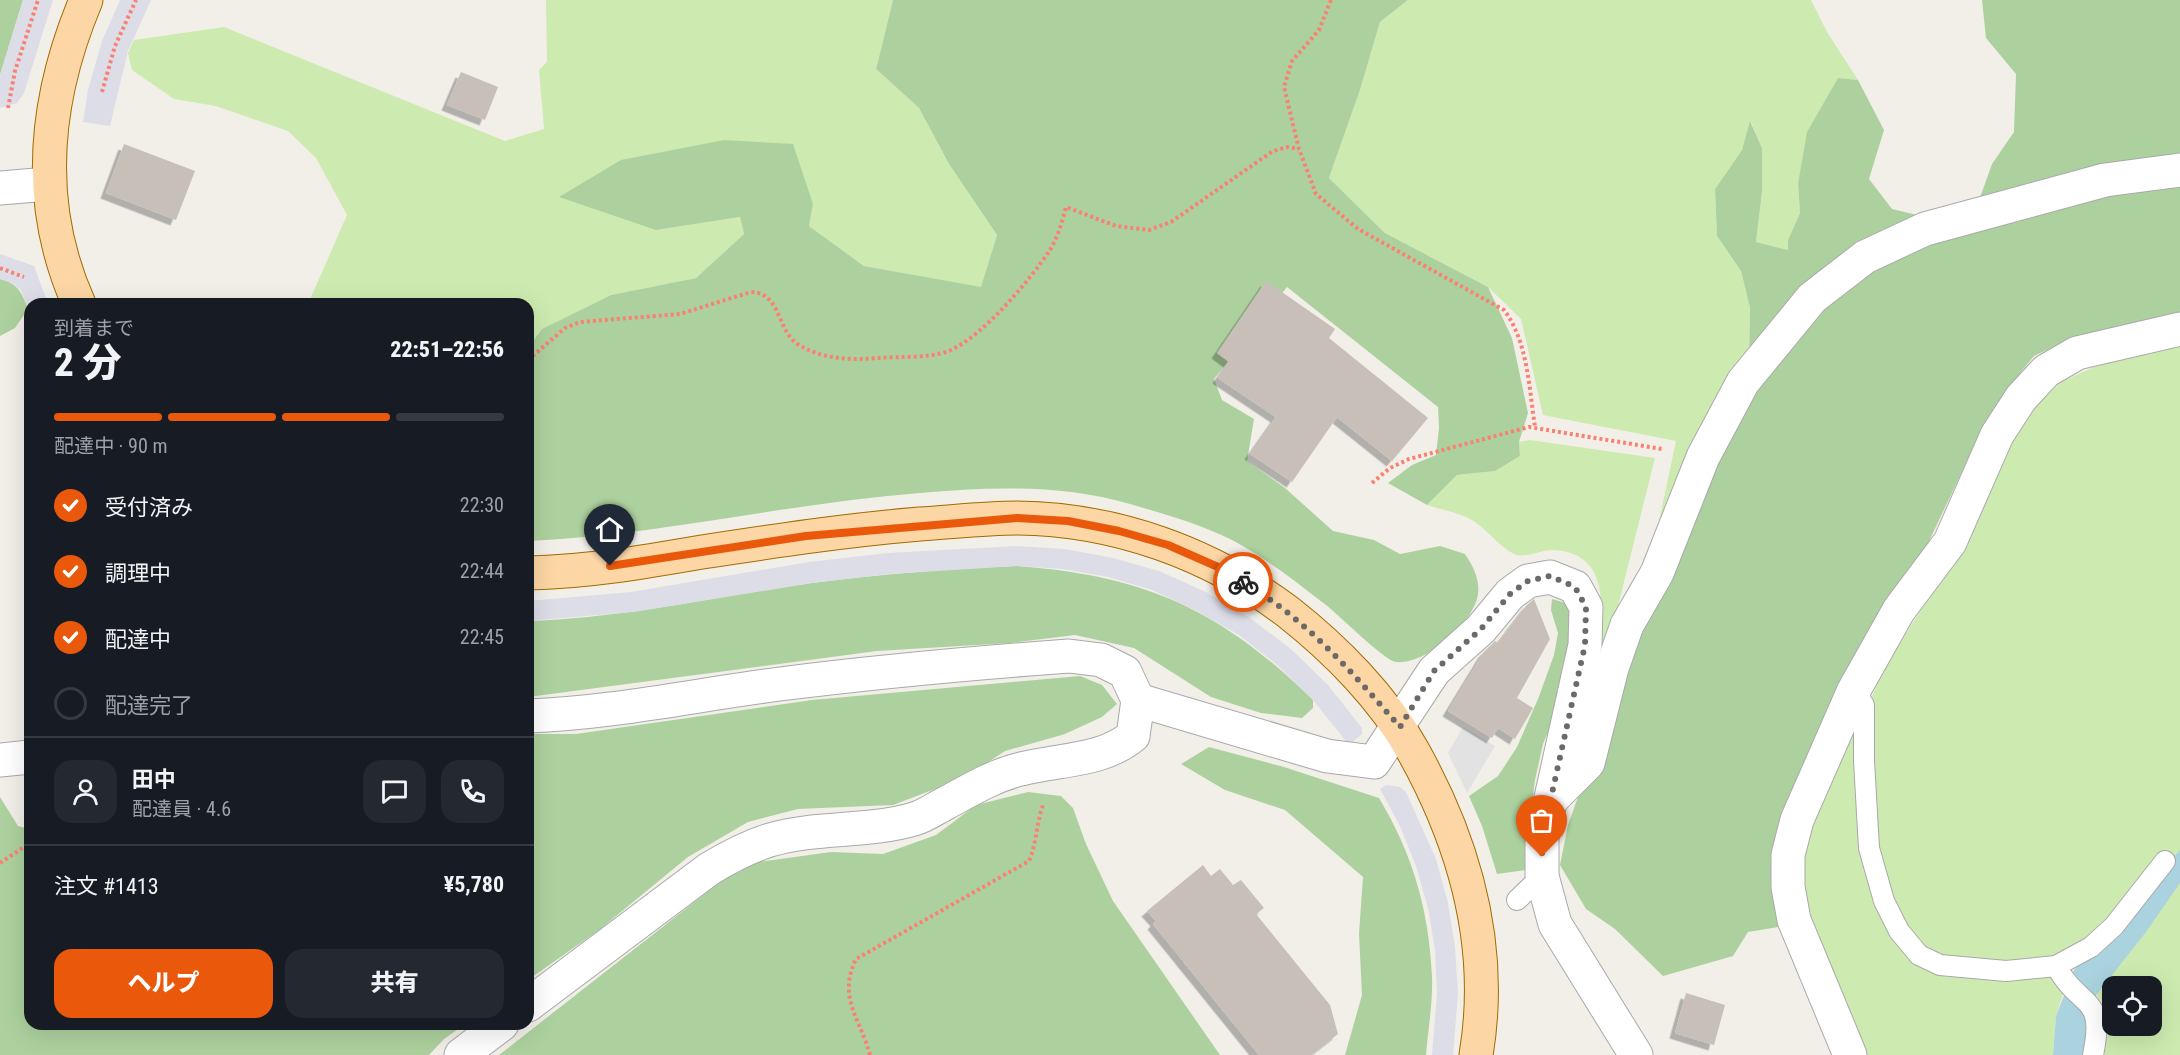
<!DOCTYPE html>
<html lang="ja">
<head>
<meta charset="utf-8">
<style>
	body { margin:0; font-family:"Roboto Condensed","Noto Sans JP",sans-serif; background:#242831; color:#f1f3f6; height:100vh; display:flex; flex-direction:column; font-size:22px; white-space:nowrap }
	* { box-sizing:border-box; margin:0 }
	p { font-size:20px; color:#9ea1a6 }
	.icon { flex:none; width:33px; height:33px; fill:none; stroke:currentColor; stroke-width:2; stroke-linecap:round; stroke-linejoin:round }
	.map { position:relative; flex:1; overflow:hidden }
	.details { position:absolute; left:24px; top:298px; width:510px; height:732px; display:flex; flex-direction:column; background:#171b24; border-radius:18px; box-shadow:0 6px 24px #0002 }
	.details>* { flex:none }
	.fabs { position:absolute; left:2102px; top:976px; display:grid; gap:12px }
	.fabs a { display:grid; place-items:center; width:60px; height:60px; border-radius:12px; background:#171b24; box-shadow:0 6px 24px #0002; font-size:30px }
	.pin { position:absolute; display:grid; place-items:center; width:51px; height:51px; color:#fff; margin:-62px -26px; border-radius:50% 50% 50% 0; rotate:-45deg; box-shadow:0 0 6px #0007 }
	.pin .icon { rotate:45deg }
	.courier { position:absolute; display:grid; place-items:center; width:60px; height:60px; margin:-30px; border:4px solid #ea580c; border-radius:50%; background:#fff; color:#222; box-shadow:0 2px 8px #0007 }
	.overview em { font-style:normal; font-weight:800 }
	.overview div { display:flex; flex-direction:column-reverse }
	.overview { display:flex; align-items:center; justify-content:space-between; height:102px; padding:0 30px }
	h1 { font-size:39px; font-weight:800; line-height:45px }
	.bar { display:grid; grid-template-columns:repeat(4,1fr); gap:9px 6px; align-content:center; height:72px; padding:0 30px }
	.bar i { height:8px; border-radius:4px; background:#363941 }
	.bar .active { background:#ea580c }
	.bar p { grid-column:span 4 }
	.line { display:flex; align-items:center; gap:15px; padding:0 30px; border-top:2px solid #363941 }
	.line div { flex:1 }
	.round { display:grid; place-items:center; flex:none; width:63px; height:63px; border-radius:18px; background:#242831 }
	ol { padding:0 30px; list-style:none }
	li { display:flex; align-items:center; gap:18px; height:66px }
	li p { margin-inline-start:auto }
	li .icon { padding:6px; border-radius:50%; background:#ea580c; color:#fff; stroke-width:4 }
	li:last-child { color:#9ea1a6 }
	li i { width:33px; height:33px; border:3px solid #363941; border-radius:50% }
	.primary-button { display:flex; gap:12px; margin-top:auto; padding:12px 30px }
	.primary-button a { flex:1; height:69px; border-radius:18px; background:#ea580c; color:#fff; font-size:24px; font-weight:800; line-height:69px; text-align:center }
	.primary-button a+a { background:#242831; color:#f1f3f6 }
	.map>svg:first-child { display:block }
	.grass { fill:#cdebb0; fill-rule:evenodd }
	.forest { fill:#add19e }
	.parking { fill:#e2e2e2 }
	.plaza { fill:#dddde8 }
	.water { fill:#aad3df }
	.building { fill:#c7bfb8; filter:url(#shadow) }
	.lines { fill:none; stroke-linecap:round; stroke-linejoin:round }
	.service-casing { stroke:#a9a9a9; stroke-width:22 }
	.minor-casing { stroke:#a9a9a9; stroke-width:35 }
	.primary-casing { stroke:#a06b00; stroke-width:35 }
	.path { stroke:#fa8072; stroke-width:4; stroke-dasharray:3 3; stroke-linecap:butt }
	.service { stroke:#fff; stroke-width:20 }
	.minor { stroke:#fff; stroke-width:33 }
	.primary { stroke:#fcd6a4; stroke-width:33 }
	.done { stroke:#6b6a68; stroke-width:6; stroke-dasharray:0 10.8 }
	.route { stroke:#ea580c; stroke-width:8 }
</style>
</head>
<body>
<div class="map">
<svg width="2180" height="1055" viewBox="0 0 2180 1055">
	<defs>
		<filter id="shadow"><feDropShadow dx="-5.5" dy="5.5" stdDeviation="0" flood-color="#0004"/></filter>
	</defs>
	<rect width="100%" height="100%" fill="#f2efe9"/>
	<!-- grass -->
	<g class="grass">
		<path d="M 546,0 L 893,0 L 876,69 L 919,108 L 949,164 L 997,235 L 981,288 L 864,266 L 809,226 L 813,203 L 656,230 L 740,217 L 744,234 L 696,278 L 611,295 L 543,329 L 528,348 L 528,304 L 308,304 L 347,215 L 316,158 L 288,131 L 216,106 L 174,99 L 132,70 L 128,53 L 134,40 L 224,27 L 505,141 L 544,129 L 539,70 L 547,62 Z"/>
		<path d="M 1408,0 L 1811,0 L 1827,32 L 1858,80 L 1838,78 L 1798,184 L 1800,213 L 1788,240 L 1788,250 L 1756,242 L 1762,192 L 1762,148 L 1751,122 L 1742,150 L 1715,189 L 1717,236 L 1741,271 L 1750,308 L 1749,361 L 1648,573 L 1676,441 L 1543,415 L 1521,319 L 1488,287 L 1385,233 L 1329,178 L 1360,90 L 1380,22 Z"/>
		<path d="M 2180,346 L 2180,1055 L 2101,1055 C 2103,1046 2110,1032 2109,1023 C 2106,996 2079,978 2066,956 L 2008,965 L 1923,953 L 1895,909 L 1875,843 L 1870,701 L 1883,670 L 1919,613 L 1957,560 L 2017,431 L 2037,405 L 2061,382 L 2098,365 L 2141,352 ZM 2112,987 L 2151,987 L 2151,1026 L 2112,1026 Z"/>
		<path d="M 1530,440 L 1655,458 L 1602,670 L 1597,660 C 1601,618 1615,554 1554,550 C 1541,549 1526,559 1514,554 C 1500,547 1488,531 1475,522 C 1462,513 1442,510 1427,505 L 1457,475 L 1495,471 L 1520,456 L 1519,442 Z"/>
		<path d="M 1860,712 L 1864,827 L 1917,961 L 2047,972 L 2063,994 L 2056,1016 L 2053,1055 L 1865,1055 L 1801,889 L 1803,846 Z"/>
	</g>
	<!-- forest -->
	<g class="forest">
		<path d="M 0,0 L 23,0 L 0,75 Z"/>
		<path d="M 893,0 L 1408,0 L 1380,22 L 1360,90 L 1329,178 L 1385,233 L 1488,287 L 1512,338 L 1528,413 L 1519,442 L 1520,456 L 1495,471 L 1457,475 L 1427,505 L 1388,483 L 1412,465 L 1436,455 L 1439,428 L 1438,407 L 1287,287 L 1214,379 L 1222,400 L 1254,419 L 1247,461 L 1285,488 L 1333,531 L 1374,540 L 1400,554 L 1440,546 L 1465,554 C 1473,566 1480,579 1478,594 C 1474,623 1426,665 1396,662 C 1385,661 1339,615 1326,605 C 1296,582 1266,558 1232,540 C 1200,524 1164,514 1130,504 C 1062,484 990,487 920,493 C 789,503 660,535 528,541 L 528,348 L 542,329 L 611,295 L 696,278 L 744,234 L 740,217 L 656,230 L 559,197 L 621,160 L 724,140 L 793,144 L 813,204 L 809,226 L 864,266 L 981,287 L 997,235 L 949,164 L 919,108 L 876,69 Z"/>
		<path d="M 1982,0 L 2180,0 L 2180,163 L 1978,203 L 1992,164 L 2014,132 L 2016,74 L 1986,38 Z"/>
		<path d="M 1838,78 L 1858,80 L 1884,130 L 1869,179 L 1892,209 L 1930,218 L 1749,361 L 1750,308 L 1741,271 L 1717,236 L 1715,189 L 1742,150 L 1750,121 L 1762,148 L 1762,192 L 1756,242 L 1788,250 L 1788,240 L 1800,213 L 1798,184 L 1807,132 Z"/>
		<path d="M 2180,182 L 2180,314 L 2066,341 L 2034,356 L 2017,377 L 1967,461 L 1922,556 L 1839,694 L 1784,926 L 1748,932 L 1733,956 L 1663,976 L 1615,929 L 1586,909 L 1560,865 L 1568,825 L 1614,696 L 1739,410 L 1796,333 L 1875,262 L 2074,195 Z"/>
		<path d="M 0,279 C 18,283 22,293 28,309 L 15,328 L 0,336 Z"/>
		<path d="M 1016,566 C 1145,575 1221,610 1313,700 L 1313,708 L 1302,718 L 1261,713 L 1211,697 L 1134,648 L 1075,635 L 1010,643 L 877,651 L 528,697 L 528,621 C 624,618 717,596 812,583 C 880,574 948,569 1016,566 Z"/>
		<path d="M 1552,599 L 1566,603 L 1575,617 L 1554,717 L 1543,744 L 1535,780 L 1525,855 L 1526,870 L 1497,874 L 1482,826 L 1469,796 L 1498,776 L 1517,747 L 1538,699 L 1554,655 L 1558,633 L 1551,610 Z"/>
		<path d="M 1080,676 L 1102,685 L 1117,704 L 1102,717 L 1065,734 L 1005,751 L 964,778 L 893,805 L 798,809 L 748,822 L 688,857 L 599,930 L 528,980 L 528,734 L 576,734 L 812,700 Z"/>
		<path d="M 1209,747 L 1284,767 L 1379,798 C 1413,855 1429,910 1432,977 C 1433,1002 1428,1030 1426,1055 L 1345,1055 L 1362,995 L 1359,934 L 1363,877 L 1285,810 L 1225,790 L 1181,764 Z"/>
		<path d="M 1028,792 L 1061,796 L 1073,808 L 1086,844 L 1113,901 L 1220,1055 L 499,1055 L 720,882 L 759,862 L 831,852 L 883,854 L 936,835 L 976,805 Z"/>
		<path d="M 0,797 L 18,826 L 30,829 L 30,1024 L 464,1025 L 444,1039 L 429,1055 L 0,1055 Z"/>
	</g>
	<!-- parking -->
	<path class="parking" d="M 1463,727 L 1495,746 L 1467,793 L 1448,753 Z"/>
	<!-- plaza -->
	<g class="plaza">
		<path d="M 23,0 L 53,0 L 24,93 L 17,103 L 0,108 L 0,75 Z"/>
		<path d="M 120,0 L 151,0 L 128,51 L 110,126 L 83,122 L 88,90 L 102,41 Z"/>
		<path d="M 0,254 L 34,266 L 48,304 L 30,304 L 30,313 L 21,290 L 14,284 L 0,279 Z"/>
		<path d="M 1016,546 L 1065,549 L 1113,558 L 1159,571 L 1206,592 L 1250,618 L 1291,649 L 1328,685 L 1362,728 L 1362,734 L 1349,745 L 1313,700 L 1277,665 L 1239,635 L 1197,611 L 1152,590 L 1108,577 L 1062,569 L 1016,566 L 890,574 L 812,583 L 634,612 L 528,621 L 528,601 L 631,592 L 809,562 L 888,553 Z"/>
		<path d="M 1386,785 L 1400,787 L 1406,792 L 1436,859 L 1448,903 L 1455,947 L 1458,994 L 1453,1055 L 1432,1055 L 1437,994 L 1435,950 L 1428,908 L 1416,866 L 1400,826 L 1380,789 Z"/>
	</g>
	<!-- water -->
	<path class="water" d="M 2180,850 L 2180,883 L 2146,932 L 2086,1008 L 2089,1022 L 2083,1055 L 2053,1055 L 2056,1016 L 2074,970 Z"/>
	<!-- building -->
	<g class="building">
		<path d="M 461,72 L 498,87 L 485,120 L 447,105 Z"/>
		<path d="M 124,144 L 195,171 L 176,220 L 106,193 Z"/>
		<path d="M 1266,281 L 1335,329 L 1329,338 L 1428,418 L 1392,461 L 1337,417 L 1292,482 L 1250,454 L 1276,417 L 1218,378 L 1229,362 L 1217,353 Z"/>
		<path d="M 1534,599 L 1550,639 L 1517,698 L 1533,708 L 1515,739 L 1498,728 L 1492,738 L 1448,711 L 1484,652 L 1495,641 L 1498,643 L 1527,605 Z"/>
		<path d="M 1203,865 L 1211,876 L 1220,869 L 1233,885 L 1241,880 L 1264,908 L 1256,914 L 1330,1005 L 1338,1034 L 1311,1055 L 1259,1055 L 1153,924 L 1156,921 L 1147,911 Z"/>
		<path d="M 1686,993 L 1725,1005 L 1714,1045 L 1675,1033 Z"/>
	</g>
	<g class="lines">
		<!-- service casing -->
		<g class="service-casing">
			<g id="service">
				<path d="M 1854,690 L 1864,705 L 1864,761 L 1869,848 L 1884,901 L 1899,931 L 1919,955 L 1940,965 L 2006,971 L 2056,966 C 2080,1010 2106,993 2093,1055"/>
				<path d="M 1517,900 L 1542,876"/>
				<path d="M 2056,966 L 2091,947 L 2114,926 L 2165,861"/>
			</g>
		</g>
		<!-- minor casing -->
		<g class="minor-casing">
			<g id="minor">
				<path d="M 0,188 L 48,184"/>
				<path d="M 1138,700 L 1327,756 L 1374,762 L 1434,671 L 1481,629 L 1510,594 L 1528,581 L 1550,577 L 1575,587 L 1586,607 L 1585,645 L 1542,838 L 1542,876 L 1555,924 L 1636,1055"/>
				<path d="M 528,716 C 613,713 695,695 780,684 C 876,672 973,663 1069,656 L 1101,660 L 1125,672 L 1138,700 L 1133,736 C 1101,762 1059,759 1021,769 C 995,775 970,790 946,803 C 936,808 925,816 914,819 C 867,833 817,826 770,840 C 748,847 729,857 709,869 L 528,1005"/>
				<path d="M 0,760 L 30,757"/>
				<path d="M 1553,798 L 1588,763 L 1612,668 L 1627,625 L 1657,573 L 1703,457 L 1743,382 L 1812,298 L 1865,257 L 1925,229 L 2105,180 L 2180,170"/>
				<path d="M 461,1055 L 502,1024"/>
				<path d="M 1850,1055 L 1794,920 L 1788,887 L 1788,855 L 1797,820 L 1854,690 L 1899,610 L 1950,542 L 1997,435 L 2021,398 L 2046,371 L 2077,353 L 2180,329"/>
			</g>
		</g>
		<!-- primary casing -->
		<g class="primary-casing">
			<g id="primary">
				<path d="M 79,304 C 34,204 44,100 86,0"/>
				<path d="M 528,573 C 586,572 644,562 702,552 C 774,541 847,530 920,524 C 952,522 985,518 1017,518 C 1115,519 1210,553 1288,612 C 1335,649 1384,698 1413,751 C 1465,844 1494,948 1476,1055"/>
			</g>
		</g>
		<!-- path -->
		<g class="path">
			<path d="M 1331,0 L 1319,30 L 1292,61 L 1284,87 L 1299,149 L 1316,194 L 1358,229 L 1504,310 C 1528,342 1529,388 1535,427"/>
			<path d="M 102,92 L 115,46 L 136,0"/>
			<path d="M 8,108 L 15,71 L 38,0"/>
			<path d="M 0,268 L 24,277"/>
			<path d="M 528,360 L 565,328 L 580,322 L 680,314 L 751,292 C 782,293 776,331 799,345 C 824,360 851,360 879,358 C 901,356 930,359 951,350 C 984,335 1030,280 1050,250 C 1058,237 1062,222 1066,207 L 1116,226 L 1149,230 L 1171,222 L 1273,151 L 1288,147 L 1299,149"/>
			<path d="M 1372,483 L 1390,468 L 1409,459 L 1529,427 L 1662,449"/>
			<path d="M 0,863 L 30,843"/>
			<path d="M 870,1055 C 861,1020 837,998 856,959 L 1029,861 C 1037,843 1036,824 1043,805"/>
		</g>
		<!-- service -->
		<use href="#service" class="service"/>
		<!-- minor -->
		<use href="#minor" class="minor"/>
		<!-- primary -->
		<use href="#primary" class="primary"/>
	</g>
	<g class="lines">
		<!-- done -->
		<path class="done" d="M 1243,582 C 1306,619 1352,672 1400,727 L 1434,671 L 1481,629 L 1510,594 L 1528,581 L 1550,576 L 1575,587 L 1586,607 L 1585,645 L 1542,838 L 1542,857"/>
		<!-- route -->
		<path class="route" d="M 610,566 L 806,536 L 1017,518 L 1068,521 L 1119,531 L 1168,545 L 1218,567 L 1243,582"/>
	</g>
</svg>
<div class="fabs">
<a><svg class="icon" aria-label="locate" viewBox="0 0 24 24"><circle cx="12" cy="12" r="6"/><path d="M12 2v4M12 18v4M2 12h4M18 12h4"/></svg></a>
</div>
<div class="pin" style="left:1542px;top:857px;background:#ea580c"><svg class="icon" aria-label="bag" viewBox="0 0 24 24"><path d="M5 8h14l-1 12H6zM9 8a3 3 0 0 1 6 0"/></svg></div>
<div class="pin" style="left:610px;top:566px;background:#1f2937"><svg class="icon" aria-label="home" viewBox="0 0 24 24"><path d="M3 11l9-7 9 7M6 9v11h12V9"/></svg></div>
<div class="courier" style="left:1243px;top:582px"><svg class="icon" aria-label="bike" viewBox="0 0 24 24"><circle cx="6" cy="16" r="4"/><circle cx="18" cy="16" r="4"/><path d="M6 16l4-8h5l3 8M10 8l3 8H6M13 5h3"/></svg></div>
<section class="details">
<div class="overview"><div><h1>2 分</h1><p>到着まで</p></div><em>22:51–22:56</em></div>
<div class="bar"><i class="active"></i><i class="active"></i><i class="active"></i><i></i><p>配達中 · 90 m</p></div>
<ol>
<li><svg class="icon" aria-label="check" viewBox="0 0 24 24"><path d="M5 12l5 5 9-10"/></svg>受付済み<p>22:30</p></li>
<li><svg class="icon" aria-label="check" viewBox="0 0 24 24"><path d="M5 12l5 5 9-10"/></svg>調理中<p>22:44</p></li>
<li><svg class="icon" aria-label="check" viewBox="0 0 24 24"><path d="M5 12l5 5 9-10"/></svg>配達中<p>22:45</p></li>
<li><i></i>配達完了</li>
</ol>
<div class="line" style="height:108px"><a class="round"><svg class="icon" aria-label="person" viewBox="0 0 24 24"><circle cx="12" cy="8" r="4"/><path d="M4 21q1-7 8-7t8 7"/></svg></a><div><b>田中</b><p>配達員 · 4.6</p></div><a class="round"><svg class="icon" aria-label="chat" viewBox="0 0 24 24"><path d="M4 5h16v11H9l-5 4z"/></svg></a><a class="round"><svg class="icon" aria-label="phone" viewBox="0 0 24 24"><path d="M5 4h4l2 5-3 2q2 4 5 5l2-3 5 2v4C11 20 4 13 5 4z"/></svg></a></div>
<div class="line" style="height:78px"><div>注文 #1413</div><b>¥5,780</b></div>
<div class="primary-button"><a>ヘルプ</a><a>共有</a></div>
</section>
</div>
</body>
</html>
